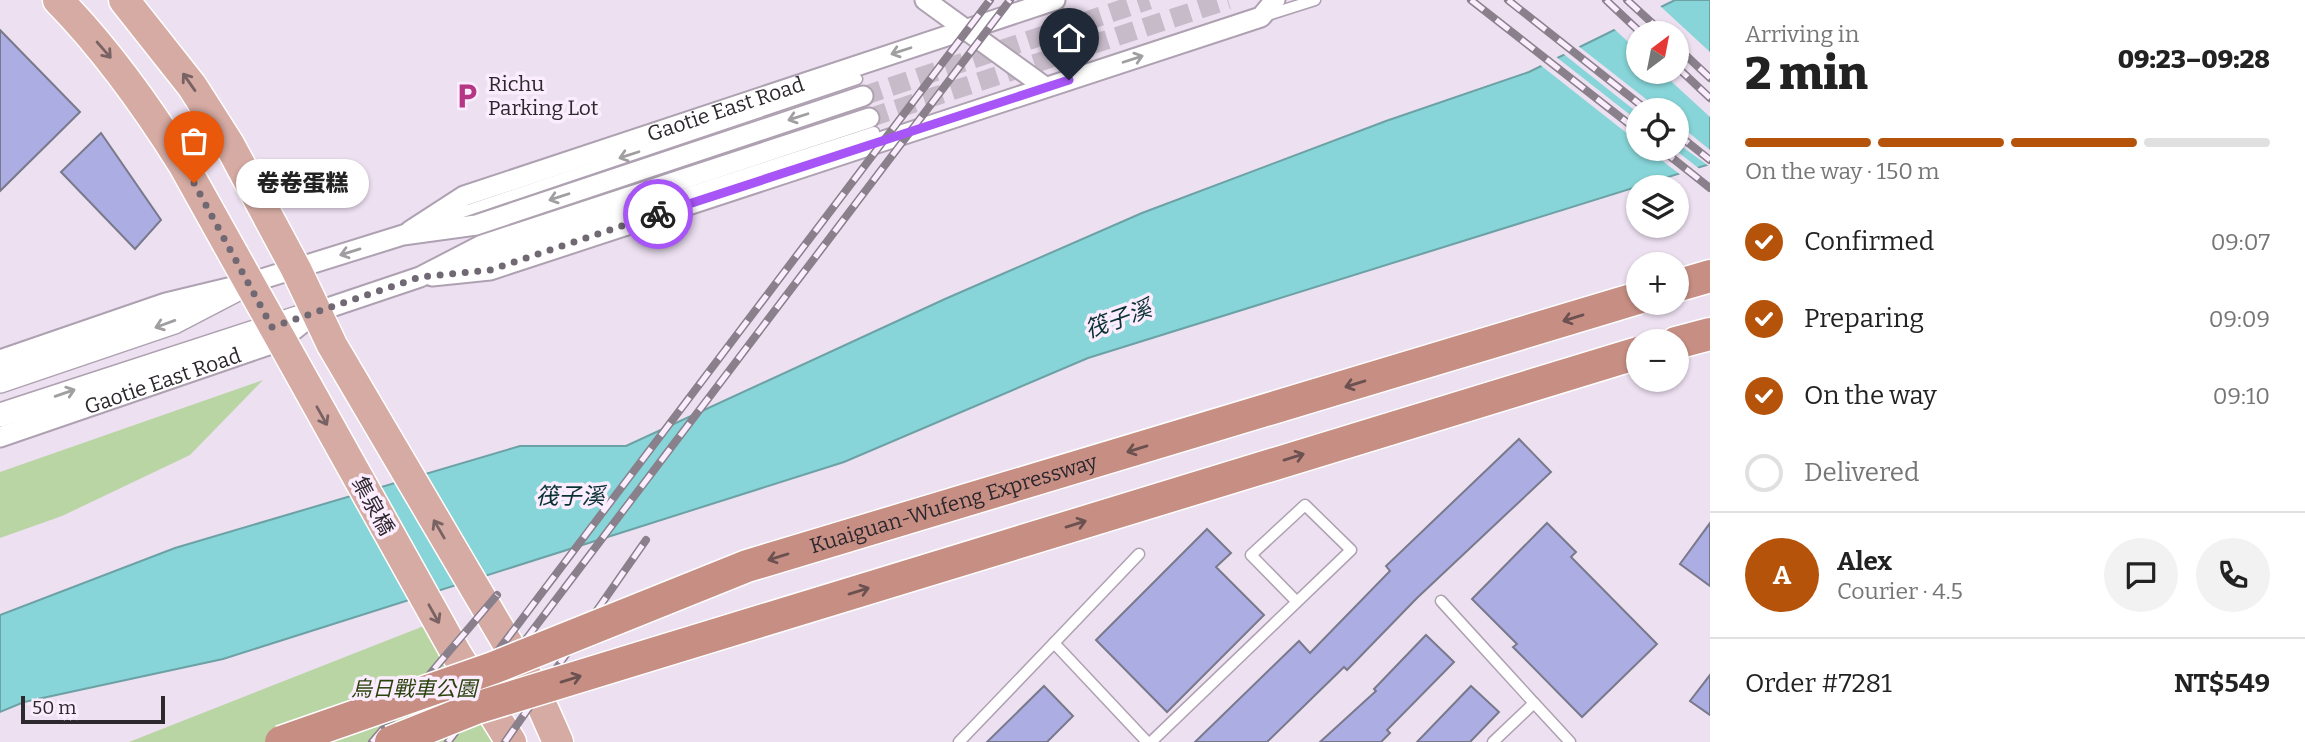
<!DOCTYPE html>
<html lang="en">
<head>
<meta charset="utf-8">
<style>
	body { margin:0; font-family:Bitter,"Noto Sans TC",serif; background:#f2f2f2; color:#222; height:100vh; display:flex; flex-direction:column; font-size:26px; white-space:nowrap }
	* { box-sizing:border-box; margin:0 }
	p { font-size:23px; color:#767676 }
	.icon { flex:none; width:38px; height:38px; fill:none; stroke:currentColor; stroke-width:2; stroke-linecap:round; stroke-linejoin:round }
	.map { position:relative; flex:1; overflow:hidden }
	.sheet { display:flex; flex-direction:column; background:#fff; width:595px }
	.sheet>* { flex:none }
	.needle { width:46px; rotate:32deg }
	.controls { position:absolute; left:1626px; top:21px; display:grid; gap:14px }
	.controls a { display:grid; place-items:center; width:63px; height:63px; border-radius:50%; background:#fff; box-shadow:0 2px 5px #0004; font-size:35px }
	.scale { position:absolute; left:21px; bottom:18px; width:144px; box-sizing:border-box; padding-left:7px; border:4px solid #2d272e; border-top:0; font-size:19px; line-height:24px; white-space:nowrap; color:#2d272e; -webkit-text-stroke:5px #fbedfe; paint-order:stroke }
	.pin { position:absolute; display:grid; place-items:center; width:60px; height:60px; color:#fff; margin:-72px -30px; border-radius:50% 50% 50% 0; rotate:-45deg; box-shadow:0 0 7px #0007 }
	.pin .icon { rotate:45deg }
	.courier { position:absolute; display:grid; place-items:center; width:70px; height:70px; margin:-35px; border:5px solid #a855f7; border-radius:50%; background:#fff; color:#222; box-shadow:0 2px 9px #0007 }
	.bubble { position:absolute; height:49px; border-radius:24px; background:#fff; box-shadow:0 2px 5px #0004; font-size:23px; font-weight:800; line-height:49px; text-align:center }
	.head em { font-style:normal; font-weight:800 }
	.head div { display:flex; flex-direction:column-reverse }
	.head { display:flex; align-items:center; justify-content:space-between; height:119px; padding:0 35px }
	h1 { font-size:46px; font-weight:800; line-height:52px }
	.bar { display:grid; grid-template-columns:repeat(4,1fr); gap:10px 7px; align-content:center; height:84px; padding:0 35px }
	.bar i { height:9px; border-radius:5px; background:#e0e0e0 }
	.bar .on { background:#b45309 }
	.bar p { grid-column:span 4 }
	.line { display:flex; align-items:center; gap:18px; padding:0 35px; border-top:2px solid #e0e0e0 }
	.line div { flex:1 }
	.round { display:grid; place-items:center; flex:none; width:74px; height:74px; border-radius:37px; background:#f2f2f2 }
	ol { padding:0 35px; list-style:none }
	li { display:flex; align-items:center; gap:21px; height:77px }
	li p { margin-inline-start:auto }
	li .icon { padding:7px; border-radius:50%; background:#b45309; color:#fff; stroke-width:4 }
	li:last-child { color:#767676 }
	li i { width:38px; height:38px; border:4px solid #e0e0e0; border-radius:50% }
	main { display:flex; flex:1; min-height:0 }
	.map>svg:first-child { display:block }
	.green { fill:#bad5a4 }
	.water { fill:#87d5d8; stroke:#6ca1a5; stroke-width:2; fill-rule:evenodd }
	.pier { fill:#ede0f1 }
	.building { fill:#acade3; stroke:#78798b; stroke-width:2 }
	.lines { fill:none; stroke-linecap:round; stroke-linejoin:round }
	.minor-tunnel { stroke:#c7bbca; stroke-width:19; stroke-dasharray:19 10; stroke-linecap:butt }
	.service-casing { stroke:#aea1b1; stroke-width:13 }
	.minor-casing { stroke:#aea1b1; stroke-width:23 }
	.tertiary-casing { stroke:#aea1b1; stroke-width:26 }
	.primary-casing { stroke:#fff; stroke-width:33 }
	.trunk-casing { stroke:#fff; stroke-width:35 }
	.service { stroke:#fff; stroke-width:10 }
	.minor { stroke:#fff; stroke-width:19 }
	.tertiary { stroke:#fff; stroke-width:23 }
	.primary { stroke:#d5aba3; stroke-width:30 }
	.trunk { stroke:#c78f84; stroke-width:32 }
	.rail-casing { stroke:#89808c; stroke-width:8 }
	.rail { stroke:#fbedfe; stroke-width:5; stroke-dasharray:16; stroke-linecap:butt }
	.trunk-bridge-casing { stroke:#fff; stroke-width:35; stroke-linecap:butt }
	.trunk-bridge { stroke:#c78f84; stroke-width:32 }
	.oneway { stroke:#796263 }
	.oneway2 { stroke:#a09ea1 }
	.oneway3 { stroke:#6b5150 }
	.done { stroke:#706872; stroke-width:7; stroke-dasharray:0 12.6 }
	.route { stroke:#a855f7; stroke-width:9 }
	.labels { text-anchor:middle; dominant-baseline:central; stroke-width:7; stroke-linejoin:round; paint-order:stroke }
	.poi-label { font-size:21px; fill:#2d272e; stroke:#fbedfe; text-anchor:start }
	.street-label { font-size:21px; fill:#2d272e; stroke:#fbedfe }
	.park-label { font-size:21px; font-style:italic; fill:#2a430c; stroke:#fbedfe }
	.water-label { font-size:23px; font-style:italic; fill:#0a3133; stroke:#fbedfe }
</style>
</head>
<body>
<main>
<div class="map">
<svg width="1710" height="742" viewBox="0 0 1710 742">
	<rect width="100%" height="100%" fill="#ede0f1"/>
	<!-- green -->
	<g class="green">
		<path d="M 263,380 L 190,455 L 62,516 L 0,538 L 0,472 Z"/>
		<path d="M 434,622 L 495,742 L 129,742 Z"/>
	</g>
	<!-- water -->
	<path class="water" d="M 1675,0 L 1710,0 L 1710,164 L 1088,358 L 844,462 L 223,659 L 24,702 L 0,712 L 0,615 L 175,548 L 520,446 L 626,446 L 945,299 L 1142,213 L 1386,121 L 1529,72 ZM 1638,33 L 1676,33 L 1676,72 L 1638,72 ZM 1638,110 L 1676,110 L 1676,149 L 1638,149 Z"/>
	<!-- pier -->
	<g class="pier">
		<path d="M 1658,4 L 1710,52 L 1710,117 L 1661,72 L 1676,72 L 1676,33 L 1638,33 L 1638,51 L 1612,27 Z"/>
		<path d="M 1577,45 L 1660,110 L 1638,110 L 1638,113 L 1561,52 Z"/>
		<path d="M 1555,56 L 1638,121 L 1638,142 L 1539,64 Z"/>
		<path d="M 1677,123 L 1710,150 L 1710,167 L 1677,143 Z"/>
		<path d="M 1647,149 L 1674,149 L 1701,170 L 1682,176 Z"/>
	</g>
	<!-- building -->
	<g class="building">
		<path d="M 0,30 L 80,112 L 0,191 Z"/>
		<path d="M 101,133 L 161,220 L 135,249 L 61,172 Z"/>
		<path d="M 1519,439 L 1551,472 L 1417,598 L 1347,670 L 1344,667 L 1267,742 L 1195,742 L 1299,641 L 1310,653 L 1390,571 L 1386,566 Z"/>
		<path d="M 1547,523 L 1576,552 L 1571,557 L 1657,644 L 1582,717 L 1513,647 L 1517,644 L 1472,599 Z"/>
		<path d="M 1710,523 L 1710,586 L 1680,564 Z"/>
		<path d="M 1207,529 L 1231,553 L 1216,567 L 1264,615 L 1167,712 L 1096,640 Z"/>
		<path d="M 1426,635 L 1454,662 L 1387,730 L 1390,733 L 1381,742 L 1320,742 L 1376,691 L 1374,689 Z"/>
		<path d="M 1710,675 L 1710,715 L 1690,701 Z"/>
		<path d="M 1044,686 L 1073,716 L 1047,742 L 987,742 Z"/>
		<path d="M 1471,686 L 1499,712 L 1470,742 L 1417,742 Z"/>
	</g>
	<g class="lines">
		<!-- minor-tunnel -->
		<g class="minor-tunnel">
			<path d="M 863,96 L 1149,0"/>
			<path d="M 869,118 L 1228,0"/>
		</g>
		<!-- service casing -->
		<g class="service-casing">
			<g id="service">
				<path d="M 1268,15 L 1315,0"/>
				<path d="M 442,219 L 857,79"/>
				<path d="M 461,266 L 874,132"/>
				<path d="M 1441,601 L 1534,703 L 1493,742"/>
				<path d="M 1054,643 L 1139,554"/>
				<path d="M 1534,703 L 1570,742"/>
				<path d="M 959,742 L 1054,643 L 1147,742"/>
				<path d="M 1151,742 L 1351,550 L 1305,505 L 1251,555 L 1297,602"/>
			</g>
		</g>
		<!-- minor casing -->
		<g class="minor-casing">
			<g id="minor">
				<path d="M 925,0 L 1045,87"/>
				<path id="s1" d="M 410,231 L 464,196 L 1055,0"/>
				<path d="M 432,276 L 490,270 L 1261,17 L 1275,0"/>
				<path d="M 0,360 L 166,303 L 249,283 L 403,235 L 476,225 L 863,96"/>
				<path id="s2" d="M 0,437 L 280,341 L 316,312 L 420,277 L 482,245 L 869,118"/>
			</g>
		</g>
		<!-- tertiary casing -->
		<g class="tertiary-casing">
			<g id="tertiary">
				<path d="M 0,381 L 174,322 L 249,283"/>
				<path d="M 0,415 L 316,312"/>
			</g>
		</g>
		<!-- primary casing -->
		<g class="primary-casing">
			<g id="primary">
				<path d="M 58,0 C 107,50 146,105 183,164 L 457,655 L 511,742"/>
				<path d="M 124,0 L 192,86 L 229,144 L 296,269 L 332,345 L 535,690 L 558,742"/>
			</g>
		</g>
		<!-- trunk casing -->
		<g class="trunk-casing">
			<g id="trunk">
				<path d="M 1676,286 L 1710,276"/>
				<path d="M 1676,343 L 1710,334"/>
			</g>
		</g>
		<!-- service -->
		<use href="#service" class="service"/>
		<!-- minor -->
		<use href="#minor" class="minor"/>
		<!-- tertiary -->
		<use href="#tertiary" class="tertiary"/>
		<!-- primary -->
		<use href="#primary" class="primary"/>
		<!-- trunk -->
		<use href="#trunk" class="trunk"/>
		<!-- rail casing -->
		<g class="rail-casing">
			<g id="rail">
				<path d="M 1471,0 L 1638,131"/>
				<path d="M 1508,0 L 1647,110"/>
				<path d="M 1606,0 L 1641,33"/>
				<path d="M 1627,0 L 1663,33"/>
				<path d="M 1676,46 L 1710,78"/>
				<path d="M 1676,66 L 1710,98"/>
				<path d="M 1676,133 L 1710,160"/>
				<path d="M 1661,149 L 1710,188"/>
				<path d="M 372,742 L 497,595"/>
				<path d="M 429,742 L 990,0"/>
				<path d="M 448,742 L 1010,0"/>
				<path d="M 505,742 L 646,540"/>
			</g>
		</g>
		<!-- rail -->
		<use href="#rail" class="rail"/>
		<!-- trunk-bridge casing -->
		<g class="trunk-bridge-casing">
			<g id="trunk-bridge">
				<path id="s3" d="M 281,742 L 493,668 L 747,566 L 1638,298"/>
				<path d="M 391,742 L 476,708 L 1638,353"/>
			</g>
		</g>
		<!-- trunk-bridge -->
		<use href="#trunk-bridge" class="trunk-bridge"/>
	</g>
	<!-- one-way arrows -->
	<defs><path id="oneway-shaft" d="M-6 0H5M1.5-3L5.5 0L1.5 3" fill="none" stroke-width="1.6" stroke-linecap="round" stroke-linejoin="round" transform="scale(1.75)"/></defs>
	<g class="oneway">
		<use href="#oneway-shaft" transform="translate(104 50) rotate(49)"/>
		<use href="#oneway-shaft" transform="translate(189 82) rotate(-125)"/>
		<use href="#oneway-shaft" transform="translate(322 416) rotate(61)"/>
		<use href="#oneway-shaft" transform="translate(439 529) rotate(-120)"/>
		<use href="#oneway-shaft" transform="translate(434 614) rotate(61)"/>
	</g>
	<g class="oneway2">
		<use href="#oneway-shaft" transform="translate(901 51) rotate(162)"/>
		<use href="#oneway-shaft" transform="translate(1133 59) rotate(-18)"/>
		<use href="#oneway-shaft" transform="translate(798 117) rotate(162)"/>
		<use href="#oneway-shaft" transform="translate(629 155) rotate(162)"/>
		<use href="#oneway-shaft" transform="translate(559 197) rotate(162)"/>
		<use href="#oneway-shaft" transform="translate(350 252) rotate(163)"/>
		<use href="#oneway-shaft" transform="translate(165 324) rotate(160)"/>
		<use href="#oneway-shaft" transform="translate(65 393) rotate(-19)"/>
	</g>
	<g class="oneway3">
		<use href="#oneway-shaft" transform="translate(1573 318) rotate(163)"/>
		<use href="#oneway-shaft" transform="translate(1355 384) rotate(163)"/>
		<use href="#oneway-shaft" transform="translate(1137 449) rotate(163)"/>
		<use href="#oneway-shaft" transform="translate(1294 457) rotate(-17)"/>
		<use href="#oneway-shaft" transform="translate(1076 524) rotate(-17)"/>
		<use href="#oneway-shaft" transform="translate(778 557) rotate(163)"/>
		<use href="#oneway-shaft" transform="translate(859 591) rotate(-17)"/>
		<use href="#oneway-shaft" transform="translate(571 679) rotate(-17)"/>
	</g>
	<g class="lines">
		<!-- done -->
		<path class="done" d="M 194,183 L 272,327 L 420,277 L 490,270 L 658,214"/>
		<!-- route -->
		<path class="route" d="M 658,214 L 1069,80"/>
	</g>
	<!-- icons -->
	<defs>
		<g id="parking-bare" transform="scale(2.1)"><path d="M-3.5-5.5H1a3.5 3.5 0 0 1 0 7H-1V5.5H-3.5ZM-1-3.4V-.6H.8a1.4 1.4 0 0 0 0-2.8Z" fill="#b43684" stroke="#fbedfe" stroke-width="2.5" paint-order="stroke"/></g>
	</defs>
	<g fill-rule="evenodd">
		<use href="#parking-bare" x="467" y="96"/>
	</g>
	<g class="labels">
		<!-- poi labels -->
		<g class="poi-label">
			<text x="488" y="84">Richu<tspan x="488" dy="24">Parking Lot</tspan></text>
		</g>
		<!-- street labels -->
		<g class="street-label">
			<text stroke="none"><textPath href="#s1" startOffset="340">Gaotie East Road</textPath></text>
			<text stroke="none"><textPath href="#s2" startOffset="172">Gaotie East Road</textPath></text>
			<text stroke="none"><textPath href="#s3" startOffset="714">Kuaiguan-Wufeng Expressway</textPath></text>
			<text transform="translate(373 506) rotate(61)">集泉橋</text>
		</g>
		<!-- park labels -->
		<g class="park-label">
			<text x="414" y="689">烏日戰車公園</text>
		</g>
		<!-- water labels -->
		<g class="water-label">
			<text transform="translate(1118 319) rotate(-20)">筏子溪</text>
			<text x="570" y="496">筏子溪</text>
		</g>
	</g>
</svg>
<div class="controls">
<a><svg class="needle" viewBox="-14 -14 28 28"><path d="M0-13l5 13h-10z" fill="#e53935"/><path d="M0 13l5-13h-10z" fill="#767676"/></svg></a>
<a><svg class="icon" aria-label="locate" viewBox="0 0 24 24"><circle cx="12" cy="12" r="6"/><path d="M12 2v4M12 18v4M2 12h4M18 12h4"/></svg></a>
<a><svg class="icon" aria-label="layers" viewBox="0 0 24 24"><path d="M12 4l9 5-9 5-9-5zM3 14l9 5 9-5"/></svg></a>
<a>+</a>
<a>−</a>
</div>
<div class="scale">50 m</div>
<div class="pin" style="left:194px;top:183px;background:#ea580c"><svg class="icon" aria-label="bag" viewBox="0 0 24 24"><path d="M5 8h14l-1 12H6zM9 8a3 3 0 0 1 6 0"/></svg></div>
<div class="pin" style="left:1069px;top:80px;background:#1f2937"><svg class="icon" aria-label="home" viewBox="0 0 24 24"><path d="M3 11l9-7 9 7M6 9v11h12V9"/></svg></div>
<div class="courier" style="left:658px;top:214px"><svg class="icon" aria-label="bike" viewBox="0 0 24 24"><circle cx="6" cy="16" r="4"/><circle cx="18" cy="16" r="4"/><path d="M6 16l4-8h5l3 8M10 8l3 8H6M13 5h3"/></svg></div>
<div class="bubble" style="left:236px;top:159px;width:133px">卷卷蛋糕</div>
</div>
<section class="sheet">
<div class="head"><div><h1>2 min</h1><p>Arriving in</p></div><em>09:23–09:28</em></div>
<div class="bar"><i class="on"></i><i class="on"></i><i class="on"></i><i></i><p>On the way · 150 m</p></div>
<ol>
<li><svg class="icon" aria-label="check" viewBox="0 0 24 24"><path d="M5 12l5 5 9-10"/></svg>Confirmed<p>09:07</p></li>
<li><svg class="icon" aria-label="check" viewBox="0 0 24 24"><path d="M5 12l5 5 9-10"/></svg>Preparing<p>09:09</p></li>
<li><svg class="icon" aria-label="check" viewBox="0 0 24 24"><path d="M5 12l5 5 9-10"/></svg>On the way<p>09:10</p></li>
<li><i></i>Delivered</li>
</ol>
<div class="line" style="height:126px"><b class="round" style="background:#b45309;color:#fff">A</b><div><b>Alex</b><p>Courier · 4.5</p></div><a class="round"><svg class="icon" aria-label="chat" viewBox="0 0 24 24"><path d="M4 5h16v11H9l-5 4z"/></svg></a><a class="round"><svg class="icon" aria-label="phone" viewBox="0 0 24 24"><path d="M5 4h4l2 5-3 2q2 4 5 5l2-3 5 2v4C11 20 4 13 5 4z"/></svg></a></div>
<div class="line" style="height:91px"><div>Order #7281</div><b>NT$549</b></div>
</section>
</main>
</body>
</html>
